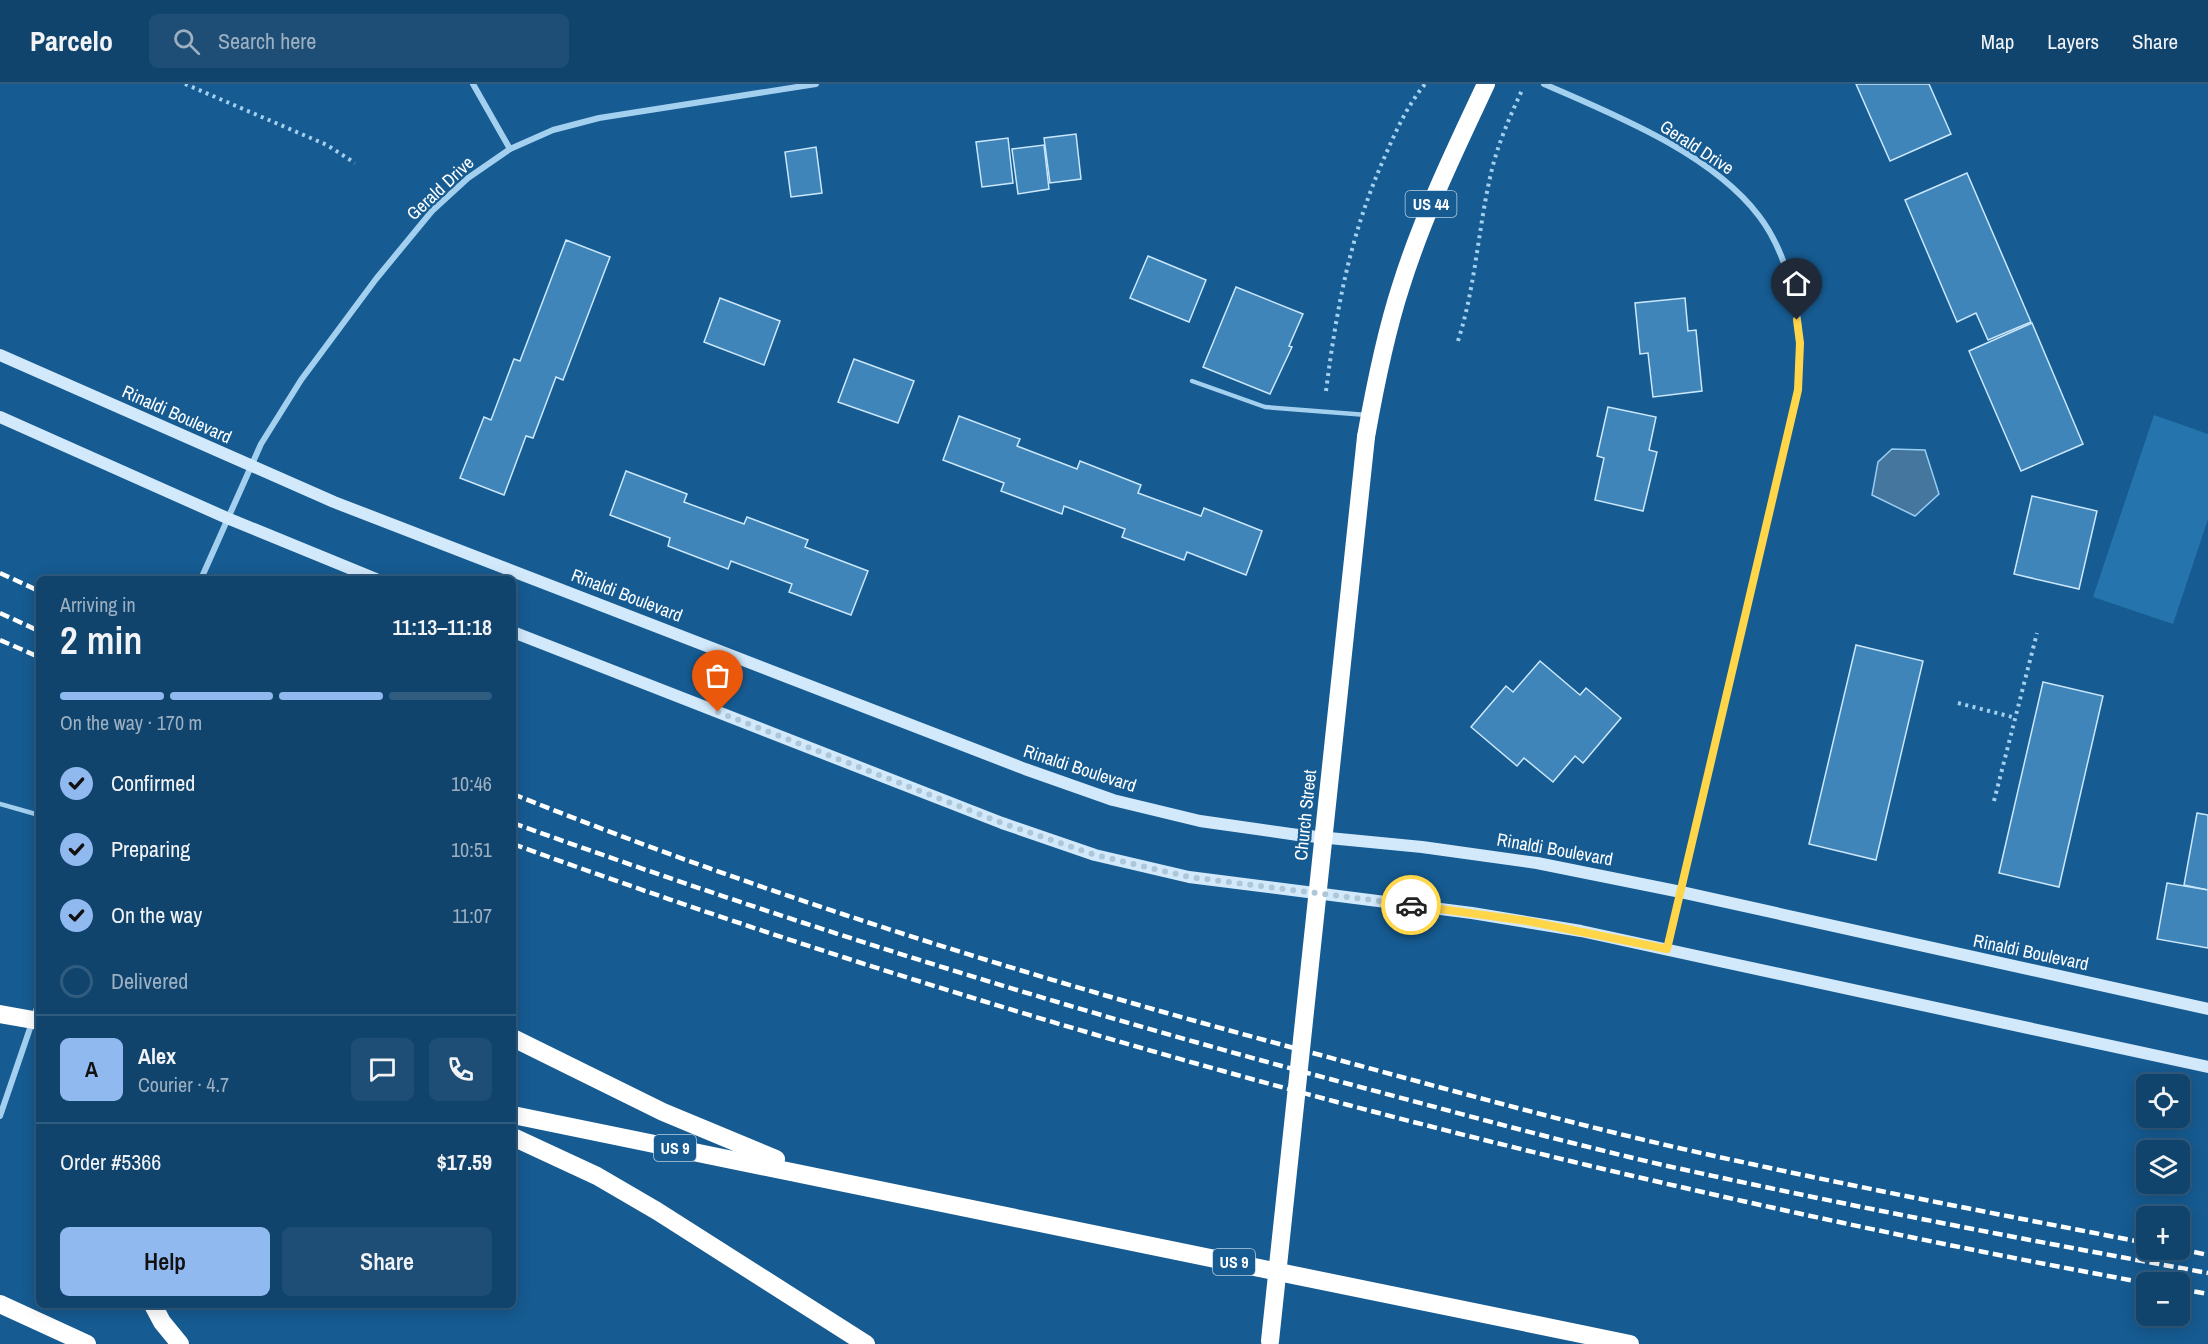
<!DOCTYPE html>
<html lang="en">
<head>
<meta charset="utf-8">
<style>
	body { margin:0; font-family:"Archivo Narrow",sans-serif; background:#1e4e75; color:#f1f3f6; height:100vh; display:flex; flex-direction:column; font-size:22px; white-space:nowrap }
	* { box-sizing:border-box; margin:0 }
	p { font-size:20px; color:#9cb0c2 }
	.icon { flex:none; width:33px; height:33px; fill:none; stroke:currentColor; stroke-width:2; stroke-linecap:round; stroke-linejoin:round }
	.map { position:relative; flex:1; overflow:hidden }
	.panel { position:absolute; left:36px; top:492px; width:480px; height:732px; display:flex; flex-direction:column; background:#10446d; border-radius:9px; box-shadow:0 3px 15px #0003,0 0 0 2px #305c80 }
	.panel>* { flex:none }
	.tools { position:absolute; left:2136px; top:990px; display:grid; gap:12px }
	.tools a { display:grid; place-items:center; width:54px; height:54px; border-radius:9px; background:#10446d; box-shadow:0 3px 15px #0003,0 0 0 2px #305c80; font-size:30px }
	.pin { position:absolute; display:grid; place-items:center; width:51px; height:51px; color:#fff; margin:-62px -26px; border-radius:50% 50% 50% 0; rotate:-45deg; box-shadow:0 0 6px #0007 }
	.pin .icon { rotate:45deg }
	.courier { position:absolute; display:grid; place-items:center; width:60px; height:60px; margin:-30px; border:4px solid #ffd54a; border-radius:50%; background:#fff; color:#222; box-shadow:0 2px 8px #0007 }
	.head em { font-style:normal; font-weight:600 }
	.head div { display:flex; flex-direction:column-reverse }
	.head { display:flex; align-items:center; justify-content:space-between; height:102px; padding:0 24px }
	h1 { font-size:39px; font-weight:600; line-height:45px }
	.bar { display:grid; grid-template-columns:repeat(4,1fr); gap:9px 6px; align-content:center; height:72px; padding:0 24px }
	.bar i { height:8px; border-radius:4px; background:#305c80 }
	.bar .current { background:#90b9f0 }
	.bar p { grid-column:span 4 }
	.line { display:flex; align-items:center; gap:15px; padding:0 24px; border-top:2px solid #305c80 }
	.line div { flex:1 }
	.round { display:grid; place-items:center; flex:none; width:63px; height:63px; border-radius:9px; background:#1e4e75 }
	ol { padding:0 24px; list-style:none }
	li { display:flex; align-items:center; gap:18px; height:66px }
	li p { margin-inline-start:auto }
	li .icon { padding:6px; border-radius:50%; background:#90b9f0; color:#111; stroke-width:4 }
	li:last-child { color:#9cb0c2 }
	li i { width:33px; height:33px; border:3px solid #305c80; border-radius:50% }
	.button { display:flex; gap:12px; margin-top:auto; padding:12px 24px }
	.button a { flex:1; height:69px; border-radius:9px; background:#90b9f0; color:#111; font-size:24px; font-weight:600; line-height:69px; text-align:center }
	.button a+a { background:#1e4e75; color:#f1f3f6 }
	header { display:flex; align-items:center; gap:36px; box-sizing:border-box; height:84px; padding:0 30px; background:#10446d; border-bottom:2px solid #305c80 }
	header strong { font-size:28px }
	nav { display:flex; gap:33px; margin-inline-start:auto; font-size:21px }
	.search { width:420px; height:54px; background:#1e4e75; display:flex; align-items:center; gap:15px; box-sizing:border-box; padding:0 21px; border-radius:9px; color:#9cb0c2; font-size:22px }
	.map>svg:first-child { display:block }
	.green { fill:#2674ae }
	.water { fill:#45769d; stroke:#97cdf3; stroke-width:1.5 }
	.building { fill:#3f85b9; stroke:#cbe7fb; stroke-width:1.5 }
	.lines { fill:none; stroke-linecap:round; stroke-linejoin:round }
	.path { stroke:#a4d0f0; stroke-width:4; stroke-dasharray:3 4.5; stroke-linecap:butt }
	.lane { stroke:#a4d0f0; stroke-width:4.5 }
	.street { stroke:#a4d0f0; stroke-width:6 }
	.secondary { stroke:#d2e9fb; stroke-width:12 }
	.highway { stroke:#fff; stroke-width:18 }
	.rail { stroke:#fff; stroke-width:4.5; stroke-dasharray:10 4.5; stroke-linecap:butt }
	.highway-bridge { stroke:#fff; stroke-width:18 }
	.done { stroke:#adc6d8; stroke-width:6; stroke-dasharray:0 10.8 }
	.route { stroke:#ffd54a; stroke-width:8 }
	.labels { text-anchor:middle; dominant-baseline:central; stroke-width:4.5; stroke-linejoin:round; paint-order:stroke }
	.shield { fill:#165b91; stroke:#b9cede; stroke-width:1.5 }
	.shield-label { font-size:16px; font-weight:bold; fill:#fff }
	.street-label { font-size:18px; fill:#fff; stroke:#165b91 }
</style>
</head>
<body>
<header>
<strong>Parcelo</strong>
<div class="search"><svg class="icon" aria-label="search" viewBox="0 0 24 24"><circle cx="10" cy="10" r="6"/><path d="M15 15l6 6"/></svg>Search here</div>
<nav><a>Map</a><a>Layers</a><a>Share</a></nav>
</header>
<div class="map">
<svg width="2208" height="1260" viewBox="0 0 2208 1260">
	<rect width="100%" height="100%" fill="#165b91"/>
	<!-- green -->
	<path class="green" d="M 2154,331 L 2208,350 L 2208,435 L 2173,540 L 2093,513 Z"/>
	<!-- water -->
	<path class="water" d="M 1892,365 L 1925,366 L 1939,410 L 1915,432 L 1872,411 L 1878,378 Z"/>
	<!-- building -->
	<g class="building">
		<path d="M 1856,0 L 1929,0 L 1951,50 L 1890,77 Z"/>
		<path d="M 1076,50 L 1081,95 L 1050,99 L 1044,54 Z"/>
		<path d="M 1008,54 L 1013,99 L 982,103 L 976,58 Z"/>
		<path d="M 1044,61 L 1049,105 L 1018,110 L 1012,65 Z"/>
		<path d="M 816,63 L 822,109 L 791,113 L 785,68 Z"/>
		<path d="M 1967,89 L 2031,238 L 1988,256 L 1976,229 L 1957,238 L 1905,116 Z"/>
		<path d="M 566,156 L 610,173 L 563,296 L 556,293 L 533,354 L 526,352 L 504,411 L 460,394 L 484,333 L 491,336 L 514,275 L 520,277 Z"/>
		<path d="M 1148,172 L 1206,196 L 1189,238 L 1130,214 Z"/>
		<path d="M 1236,203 L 1303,230 L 1289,262 L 1292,263 L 1270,310 L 1203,283 Z"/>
		<path d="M 720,214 L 780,237 L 764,281 L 704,258 Z"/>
		<path d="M 1685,214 L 1688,247 L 1696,246 L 1702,307 L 1653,313 L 1648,269 L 1640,270 L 1635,219 Z"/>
		<path d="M 2032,239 L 2083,360 L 2021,387 L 1969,267 Z"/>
		<path d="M 854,275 L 914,297 L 898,339 L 838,318 Z"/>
		<path d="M 1608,323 L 1656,333 L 1649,366 L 1657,368 L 1643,427 L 1595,416 L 1604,374 L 1597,372 Z"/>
		<path d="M 959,332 L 1020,355 L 1017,362 L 1077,385 L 1080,377 L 1141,401 L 1138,409 L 1201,432 L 1204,424 L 1262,447 L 1246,491 L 1187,468 L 1184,476 L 1122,453 L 1125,445 L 1064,422 L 1062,430 L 1001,407 L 1004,399 L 943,376 Z"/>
		<path d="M 626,387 L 687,410 L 684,418 L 744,440 L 747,433 L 808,456 L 805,463 L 868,487 L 851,531 L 789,508 L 792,500 L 731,477 L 728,485 L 668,462 L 670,454 L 610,431 Z"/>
		<path d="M 2032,412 L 2097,427 L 2079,505 L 2014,490 Z"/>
		<path d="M 1856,561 L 1923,577 L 1876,776 L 1809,760 Z"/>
		<path d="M 1540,577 L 1580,611 L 1586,604 L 1621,634 L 1583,679 L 1575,672 L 1553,698 L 1524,674 L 1517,682 L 1471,643 L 1506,602 L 1513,608 Z"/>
		<path d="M 2043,598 L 2103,612 L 2059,803 L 1999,789 Z"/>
		<path d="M 2197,729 L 2208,731 L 2208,806 L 2184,801 Z"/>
		<path d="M 2167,799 L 2208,806 L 2208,864 L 2157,855 Z"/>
	</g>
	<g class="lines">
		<!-- path -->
		<g class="path">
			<path d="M 185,0 L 327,61 L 355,79"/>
			<path d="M 1458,257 C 1476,201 1478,143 1492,85 C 1499,57 1511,30 1523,4"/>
			<path d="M 1326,307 C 1337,222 1350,151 1385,72 C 1396,47 1407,22 1425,0"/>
			<path d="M 1958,619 L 2016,634"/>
			<path d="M 1994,717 L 2037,549"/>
		</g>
		<!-- lane -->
		<g class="lane">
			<path d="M 1192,297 L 1265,323 L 1367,331"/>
			<path d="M 0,720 L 39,731"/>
		</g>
		<!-- street -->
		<g class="street">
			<path d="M 473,0 L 510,65"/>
			<path d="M 1544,0 C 1615,31 1711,69 1759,132 C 1776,154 1787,184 1794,211 C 1801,242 1799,275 1798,306 L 1667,865"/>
			<path d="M 201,495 L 261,360 L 301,296 L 376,195 L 432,127 L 468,94 L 510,65 L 553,46 L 599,34 L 816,0"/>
			<path d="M 0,1032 L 39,918"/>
		</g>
		<!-- secondary -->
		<g class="secondary">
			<path d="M 0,271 L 334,418 L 1025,685 L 1113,716 L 1200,737 L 1298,751 L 1422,763 L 1537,779 L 1681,808 L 2208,925"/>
			<path d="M 0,333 L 227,434 L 376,495"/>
			<path d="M 513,548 L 1002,739 L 1095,771 L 1189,793 L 1472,829 L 1581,847 L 2208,983"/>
		</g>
		<!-- highway -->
		<g class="highway">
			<path d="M 1366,353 C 1375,302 1385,251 1401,202 C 1423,132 1455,66 1486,0"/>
			<path d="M 513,954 L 663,1028 L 776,1075"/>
			<path d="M 513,1031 L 1630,1260"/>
			<path d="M 513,1053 L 597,1092 L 657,1127 L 866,1260"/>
			<path d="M 0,1220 L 87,1260"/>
			<path d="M 153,1221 L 162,1238 L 180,1260"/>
		</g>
		<!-- rail -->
		<g class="rail">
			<path d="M 0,489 L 39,507"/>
			<path d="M 0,529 L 39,547"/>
			<path d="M 0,556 L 39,573"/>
			<path d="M 513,710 C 777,816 1049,899 1324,972 C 1439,1003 1554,1035 1670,1062 C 1828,1098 1987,1128 2146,1159"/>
			<path d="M 513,739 C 782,836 1053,921 1330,995 C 1440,1024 1551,1055 1663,1081 C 1844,1121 2026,1156 2208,1189"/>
			<path d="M 513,760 C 1044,953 1591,1097 2146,1199"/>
			<path d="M 2180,1165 L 2208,1171"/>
			<path d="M 2180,1205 L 2208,1210"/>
		</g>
		<!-- highway-bridge -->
		<g class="highway-bridge">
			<path d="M 0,930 L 39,937"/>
			<path d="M 1270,1257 L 1366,353"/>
		</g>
	</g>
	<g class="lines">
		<!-- done -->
		<path class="done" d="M 718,628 L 1002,739 L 1095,771 L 1189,793 L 1411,821"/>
		<!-- route -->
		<path class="route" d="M 1411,821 L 1527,837 L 1667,865 L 1798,306 L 1800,259 L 1797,236"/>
	</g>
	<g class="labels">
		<!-- shield labels -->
		<g class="shield">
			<rect x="1405.5" y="107" width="51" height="26" rx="4.5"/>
			<rect x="654" y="1051" width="42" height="26" rx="4.5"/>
			<rect x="1213" y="1165" width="42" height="26" rx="4.5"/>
		</g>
		<g class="shield-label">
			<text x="1431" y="120">US 44</text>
			<text x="675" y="1064">US 9</text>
			<text x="1234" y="1178">US 9</text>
		</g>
		<!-- street labels -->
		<g class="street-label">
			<text transform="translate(1697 63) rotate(33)">Gerald Drive</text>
			<text transform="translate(440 104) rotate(-43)">Gerald Drive</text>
			<text transform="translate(177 330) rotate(24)">Rinaldi Boulevard</text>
			<text transform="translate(627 511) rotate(21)">Rinaldi Boulevard</text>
			<text transform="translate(1080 684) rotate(18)">Rinaldi Boulevard</text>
			<text transform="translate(1305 731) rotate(-84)">Church Street</text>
			<text transform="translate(1555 765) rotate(10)">Rinaldi Boulevard</text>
			<text transform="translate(2031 868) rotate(12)">Rinaldi Boulevard</text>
		</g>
	</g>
</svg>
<div class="tools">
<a><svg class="icon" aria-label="locate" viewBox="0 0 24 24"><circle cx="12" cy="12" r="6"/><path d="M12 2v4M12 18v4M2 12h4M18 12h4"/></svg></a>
<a><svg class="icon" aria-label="layers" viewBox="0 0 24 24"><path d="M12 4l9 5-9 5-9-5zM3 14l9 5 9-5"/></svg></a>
<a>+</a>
<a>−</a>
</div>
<div class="pin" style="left:718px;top:628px;background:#ea580c"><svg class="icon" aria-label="bag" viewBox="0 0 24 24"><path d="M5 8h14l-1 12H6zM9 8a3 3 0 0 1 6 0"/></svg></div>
<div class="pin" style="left:1797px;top:236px;background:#1f2937"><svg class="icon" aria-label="home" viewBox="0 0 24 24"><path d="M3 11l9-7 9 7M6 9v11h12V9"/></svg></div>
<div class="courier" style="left:1411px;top:821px"><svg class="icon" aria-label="car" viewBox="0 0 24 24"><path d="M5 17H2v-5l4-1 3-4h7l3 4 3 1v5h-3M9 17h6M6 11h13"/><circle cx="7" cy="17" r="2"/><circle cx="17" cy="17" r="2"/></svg></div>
<section class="panel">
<div class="head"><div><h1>2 min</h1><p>Arriving in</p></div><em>11:13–11:18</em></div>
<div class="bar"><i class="current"></i><i class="current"></i><i class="current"></i><i></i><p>On the way · 170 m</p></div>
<ol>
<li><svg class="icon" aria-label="check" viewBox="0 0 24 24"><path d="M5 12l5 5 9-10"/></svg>Confirmed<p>10:46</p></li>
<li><svg class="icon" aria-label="check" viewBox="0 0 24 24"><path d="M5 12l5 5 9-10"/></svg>Preparing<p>10:51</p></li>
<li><svg class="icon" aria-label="check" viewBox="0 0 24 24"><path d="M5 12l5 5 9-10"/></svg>On the way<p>11:07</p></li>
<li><i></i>Delivered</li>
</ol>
<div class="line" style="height:108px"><b class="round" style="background:#90b9f0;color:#111">A</b><div><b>Alex</b><p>Courier · 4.7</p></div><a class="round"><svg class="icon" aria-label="chat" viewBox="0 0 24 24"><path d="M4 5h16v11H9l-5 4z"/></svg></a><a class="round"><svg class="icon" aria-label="phone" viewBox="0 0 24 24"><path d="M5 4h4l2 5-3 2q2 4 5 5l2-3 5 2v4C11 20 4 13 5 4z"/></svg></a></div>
<div class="line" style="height:78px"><div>Order #5366</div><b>$17.59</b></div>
<div class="button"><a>Help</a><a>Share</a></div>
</section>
</div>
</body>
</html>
